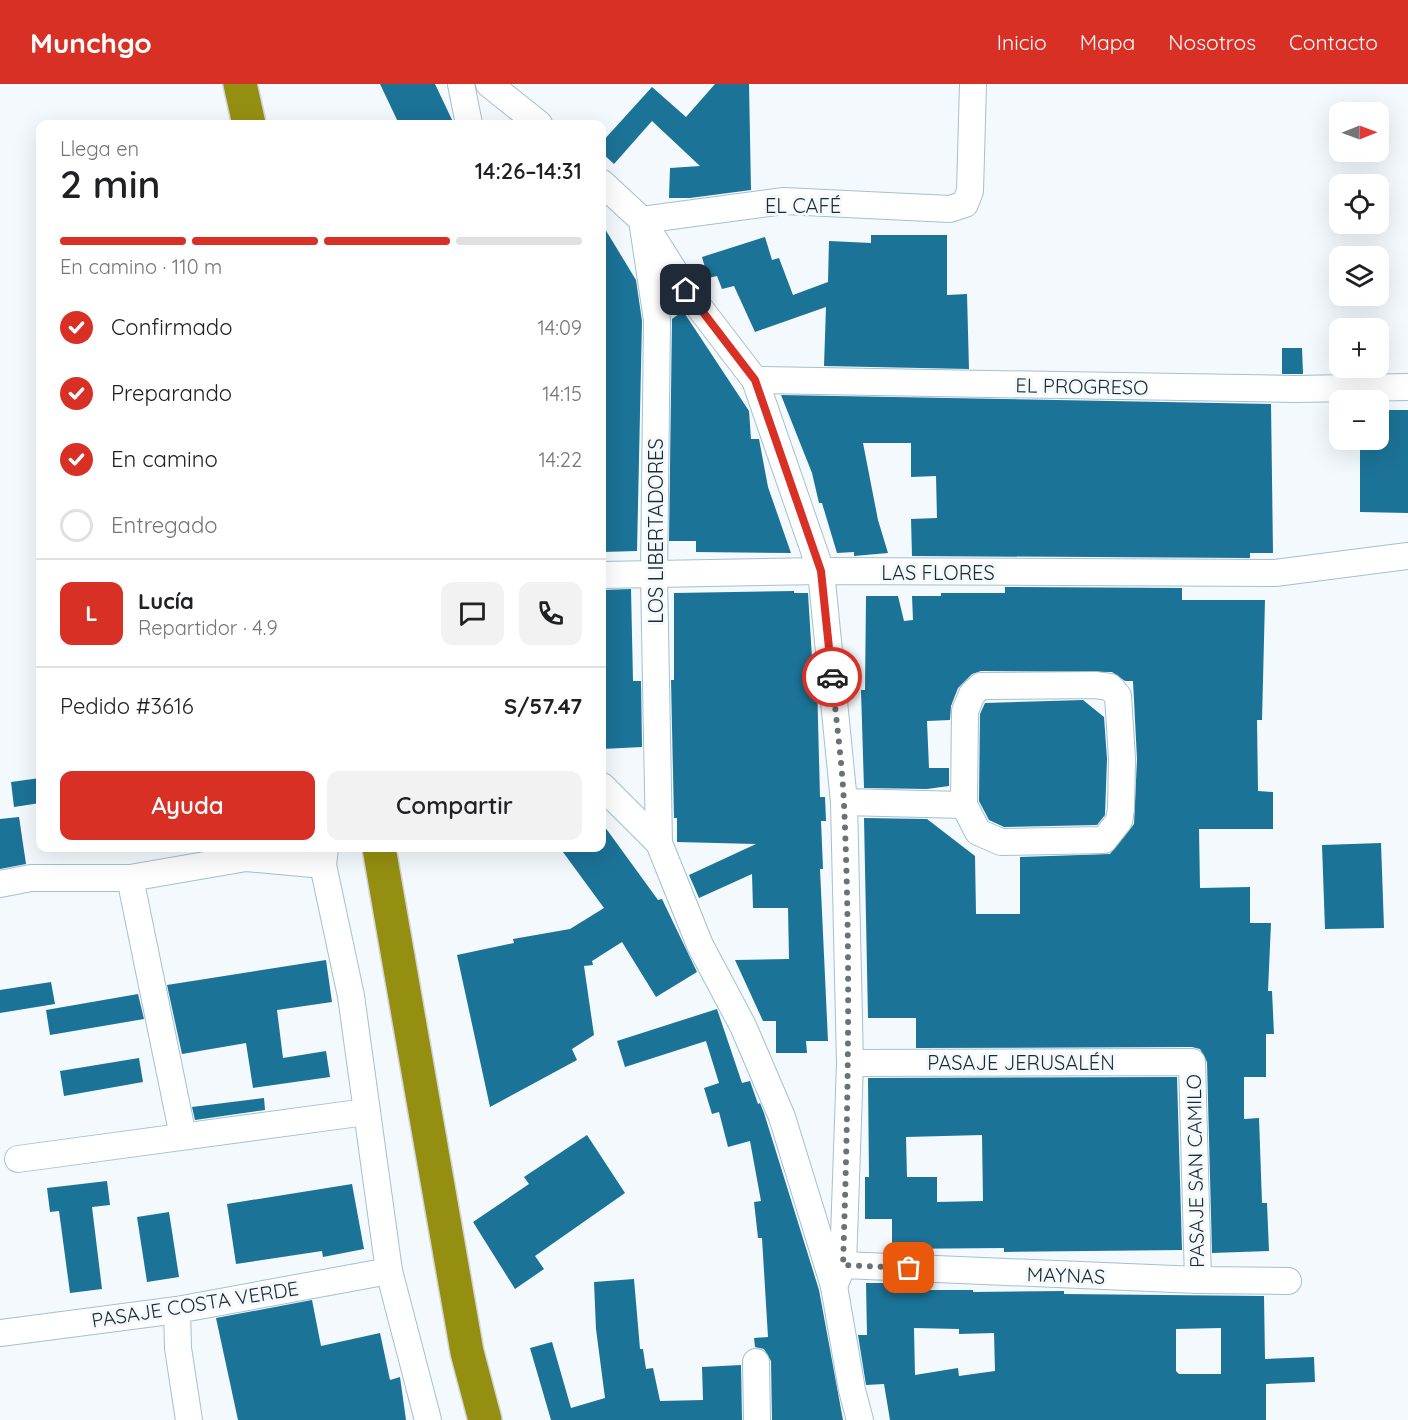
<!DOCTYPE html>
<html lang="es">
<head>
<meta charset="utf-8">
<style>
	body { margin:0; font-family:Quicksand,sans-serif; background:#f2f2f2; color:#202124; height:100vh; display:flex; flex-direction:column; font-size:22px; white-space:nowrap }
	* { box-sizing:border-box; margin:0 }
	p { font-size:20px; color:#757577 }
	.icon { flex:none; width:33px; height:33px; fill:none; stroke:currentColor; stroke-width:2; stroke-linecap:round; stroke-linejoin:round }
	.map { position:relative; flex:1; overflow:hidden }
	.details { position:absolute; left:36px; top:36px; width:570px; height:732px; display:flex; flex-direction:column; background:#fff; border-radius:12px; box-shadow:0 6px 24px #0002 }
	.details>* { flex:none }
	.needle { width:39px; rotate:89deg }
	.buttons { position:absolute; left:1329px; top:18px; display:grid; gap:12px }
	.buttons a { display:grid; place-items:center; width:60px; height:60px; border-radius:12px; background:#fff; box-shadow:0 6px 24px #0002; font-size:30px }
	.pin { position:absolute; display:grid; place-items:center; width:51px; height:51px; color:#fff; margin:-26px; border-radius:12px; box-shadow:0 3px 9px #0006 }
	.courier { position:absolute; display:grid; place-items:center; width:60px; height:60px; margin:-30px; border:4px solid #d93025; border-radius:50%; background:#fff; color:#222; box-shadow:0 2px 8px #0007 }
	.headline em { font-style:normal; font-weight:600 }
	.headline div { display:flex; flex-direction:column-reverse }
	.headline { display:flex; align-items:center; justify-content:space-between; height:102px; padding:0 24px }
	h1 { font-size:39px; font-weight:600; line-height:45px }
	.bar { display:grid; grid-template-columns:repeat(4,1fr); gap:9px 6px; align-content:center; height:72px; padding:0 24px }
	.bar i { height:8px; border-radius:4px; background:#e0e0e0 }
	.bar .selected { background:#d93025 }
	.bar p { grid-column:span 4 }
	.line { display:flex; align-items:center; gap:15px; padding:0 24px; border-top:2px solid #e0e0e0 }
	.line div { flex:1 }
	.round { display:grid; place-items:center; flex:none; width:63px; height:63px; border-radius:12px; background:#f2f2f2 }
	ol { padding:0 24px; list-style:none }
	li { display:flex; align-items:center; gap:18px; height:66px }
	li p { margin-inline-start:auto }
	li .icon { padding:6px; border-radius:50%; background:#d93025; color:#fff; stroke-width:4 }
	li:last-child { color:#757577 }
	li i { width:33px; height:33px; border:3px solid #e0e0e0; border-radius:50% }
	.action { display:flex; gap:12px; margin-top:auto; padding:12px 24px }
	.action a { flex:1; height:69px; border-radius:12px; background:#d93025; color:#fff; font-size:24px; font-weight:600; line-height:69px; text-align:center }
	.action a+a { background:#f2f2f2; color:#202124 }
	header { display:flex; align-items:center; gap:36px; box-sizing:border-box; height:84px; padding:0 30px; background:#d93025; color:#fff }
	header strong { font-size:28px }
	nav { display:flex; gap:33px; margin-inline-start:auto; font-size:21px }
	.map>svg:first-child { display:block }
	.building { fill:#1b7397; fill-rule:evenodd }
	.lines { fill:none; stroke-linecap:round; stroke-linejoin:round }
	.minor-casing { stroke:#a4c0cf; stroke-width:28 }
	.highway-casing { stroke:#d2d4d6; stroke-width:36 }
	.minor { stroke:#fff; stroke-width:26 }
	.highway { stroke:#958f11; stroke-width:33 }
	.done { stroke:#697277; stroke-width:6; stroke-dasharray:0 10.8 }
	.route { stroke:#d93025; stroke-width:8 }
	.labels { text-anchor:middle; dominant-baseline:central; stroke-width:6; stroke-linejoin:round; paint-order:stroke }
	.street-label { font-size:20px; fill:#1f2a30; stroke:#f3f9fc }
</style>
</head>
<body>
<header>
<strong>Munchgo</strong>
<nav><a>Inicio</a><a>Mapa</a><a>Nosotros</a><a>Contacto</a></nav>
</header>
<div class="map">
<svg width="1408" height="1336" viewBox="0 0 1408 1336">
	<rect width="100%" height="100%" fill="#f3f9fc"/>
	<!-- building -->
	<g class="building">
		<path d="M 380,0 L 435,0 L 454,40 L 399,40 Z"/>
		<path d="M 715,0 L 749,0 L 751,106 L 690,114 L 669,114 L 670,84 L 700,82 L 652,37 L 614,80 L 602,69 L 602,58 L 652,3 L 686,33 Z"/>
		<path d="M 602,140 L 636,196 L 642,237 L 637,467 L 602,468 Z"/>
		<path d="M 871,151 L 947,151 L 947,211 L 967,210 L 969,285 L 824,282 L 826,223 L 755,248 L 734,202 L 722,205 L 717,192 L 708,194 L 702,173 L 765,153 L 772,176 L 779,174 L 793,211 L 828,198 L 829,157 L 871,159 Z"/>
		<path d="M 683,227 L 749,327 L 751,355 L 759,355 L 768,403 L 791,469 L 696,468 L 696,457 L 669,457 L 672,235 Z"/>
		<path d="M 1282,264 L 1302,264 L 1303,290 L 1282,290 Z"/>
		<path d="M 781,311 L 1271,320 L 1273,469 L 1250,469 L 1250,474 L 912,472 L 911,435 L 937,434 L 936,392 L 911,393 L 911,359 L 863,359 L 878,436 L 888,469 L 854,472 L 854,468 L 837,469 L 822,419 L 819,419 L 812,389 Z"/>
		<path d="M 1378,326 L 1408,326 L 1408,429 L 1360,428 L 1360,356 L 1378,356 Z"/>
		<path d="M 1005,503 L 1182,504 L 1182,516 L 1265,516 L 1262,636 L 1257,636 L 1258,707 L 1273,708 L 1273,745 L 1199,745 L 1200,804 L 1250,803 L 1250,839 L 1271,839 L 1268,907 L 1272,907 L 1274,950 L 1266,950 L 1266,993 L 1244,993 L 1244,1035 L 1259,1034 L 1262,1119 L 1267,1119 L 1269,1167 L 1212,1169 L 1207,978 L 1200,965 L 1192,963 L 916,964 L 916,934 L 868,934 L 864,734 L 927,735 L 975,772 L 976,830 L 1020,830 L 1020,773 L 1110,770 L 1134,740 L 1137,675 L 1133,597 L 1125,597 L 1112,588 L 981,587 L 972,590 L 958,604 L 951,622 L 950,636 L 927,637 L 929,684 L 949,684 L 949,702 L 927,705 L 864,704 L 861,606 L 865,606 L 866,512 L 898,512 L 904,537 L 913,536 L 912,512 L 941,512 L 941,509 L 1005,509 Z"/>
		<path d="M 631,505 L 633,597 L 641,597 L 642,663 L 602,665 L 602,506 Z"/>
		<path d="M 794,507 L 794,509 L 808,509 L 812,574 L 815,574 L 817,598 L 820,713 L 825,713 L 826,737 L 821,737 L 823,785 L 820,785 L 828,957 L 806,957 L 807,969 L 776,969 L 776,937 L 763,937 L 735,876 L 789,875 L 788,824 L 753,824 L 752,790 L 699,814 L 689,791 L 756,760 L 677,758 L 677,734 L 674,734 L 671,596 L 674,596 L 674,509 Z"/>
		<path d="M 1083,616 L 1104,633 L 1107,675 L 1105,731 L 1097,741 L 1004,743 L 989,736 L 979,717 L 980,630 L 985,619 Z"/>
		<path d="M 40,694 L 40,719 L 14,723 L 11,698 Z"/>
		<path d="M 19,733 L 26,780 L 0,785 L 0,735 Z"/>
		<path d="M 602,739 L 658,816 L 662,815 L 697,888 L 656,913 L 622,858 L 592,877 L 593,881 L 584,882 L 594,951 L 572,965 L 577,976 L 490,1023 L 457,871 L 514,859 L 513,855 L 570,845 L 604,824 L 560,764 L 602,764 Z"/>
		<path d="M 1381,759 L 1384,844 L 1325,845 L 1322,761 Z"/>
		<path d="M 326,876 L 332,918 L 277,926 L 283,974 L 326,967 L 330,993 L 253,1004 L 246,959 L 182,970 L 167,901 Z"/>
		<path d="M 51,898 L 55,920 L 0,929 L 0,906 Z"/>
		<path d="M 138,910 L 144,935 L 50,951 L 46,926 Z"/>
		<path d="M 717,925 L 742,999 L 750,997 L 758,1020 L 760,1019 L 764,1029 L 819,1206 L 843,1336 L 772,1336 L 771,1277 L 764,1265 L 755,1263 L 754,1254 L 768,1253 L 762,1154 L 758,1154 L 754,1118 L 761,1117 L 750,1057 L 728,1063 L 719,1028 L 712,1030 L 704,1004 L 719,999 L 706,957 L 625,983 L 617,957 Z"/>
		<path d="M 139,974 L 143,998 L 64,1012 L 60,987 Z"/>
		<path d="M 1177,993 L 1182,1166 L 1004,1168 L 1004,1164 L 892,1165 L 892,1135 L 865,1135 L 865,1093 L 869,1093 L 868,994 ZM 982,1051 L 983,1117 L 937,1118 L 937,1093 L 907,1093 L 906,1053 Z"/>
		<path d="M 264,1014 L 265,1026 L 195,1036 L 192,1023 Z"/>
		<path d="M 587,1051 L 625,1109 L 535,1172 L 544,1185 L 515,1205 L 473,1138 L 529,1100 L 524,1093 Z"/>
		<path d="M 107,1097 L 110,1121 L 92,1123 L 102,1205 L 70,1209 L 59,1127 L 50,1128 L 47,1104 Z"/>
		<path d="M 352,1100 L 364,1165 L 323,1173 L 322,1167 L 236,1180 L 227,1120 Z"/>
		<path d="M 169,1128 L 179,1193 L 147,1198 L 137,1133 Z"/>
		<path d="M 634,1195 L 640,1265 L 643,1265 L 646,1285 L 653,1284 L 660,1317 L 703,1316 L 702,1283 L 741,1281 L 742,1336 L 551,1336 L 530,1264 L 552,1258 L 571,1324 L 605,1314 L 596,1245 L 594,1198 Z"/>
		<path d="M 866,1199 L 909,1199 L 909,1206 L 973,1206 L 973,1208 L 1064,1207 L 1064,1210 L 1264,1212 L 1265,1275 L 1314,1273 L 1315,1298 L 1266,1300 L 1266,1336 L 890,1336 L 884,1300 L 866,1301 L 858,1251 L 867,1251 ZM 914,1244 L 959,1245 L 959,1250 L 994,1249 L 995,1287 L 959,1292 L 958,1284 L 915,1291 ZM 1221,1244 L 1221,1290 L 1179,1290 L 1176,1287 L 1176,1245 Z"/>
		<path d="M 312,1216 L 321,1262 L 380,1249 L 390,1296 L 400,1293 L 406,1336 L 238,1336 L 216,1234 Z"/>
	</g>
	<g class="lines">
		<!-- minor casing -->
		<g class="minor-casing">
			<g id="minor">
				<path d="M 461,0 L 469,40"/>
				<path d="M 489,0 L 539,40"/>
				<path d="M 602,99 L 642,136 L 686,206 L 755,296 L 821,487 L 844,718 L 850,979 L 843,1181 L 834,1202"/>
				<path d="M 755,296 L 1295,305 L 1408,303"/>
				<path d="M 602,491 L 821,487 L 1275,489 L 1408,472"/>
				<path d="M 1095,601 L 1110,603 L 1118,612 L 1122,675 L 1121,725 L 1119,737 L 1104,756 L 1001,758 L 978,748 L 964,721 L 965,627 L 972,610 L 981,602 Z"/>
				<path d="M 602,702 L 659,759 L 700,861 L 743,942 L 782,1033 L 834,1202 L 852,1306 L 860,1336"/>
				<path d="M 844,718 L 964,721"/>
				<path d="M 659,759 L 654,491 L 657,236 L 642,136 L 784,117 L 950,125 L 965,120 L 970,107 L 973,0"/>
				<path d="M 325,764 L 323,781 L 351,912 L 389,1187 L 428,1336"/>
				<path d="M 130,794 L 183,1052"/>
				<path d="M 0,800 L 31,794 L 130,794 L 246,774 L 323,781"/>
				<path d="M 850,979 L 1192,978 L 1198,1196"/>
				<path d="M 18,1075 L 366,1028"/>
				<path d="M 843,1181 L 1198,1196 L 1288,1197"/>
				<path d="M 177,1226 L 178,1264 L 189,1336"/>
				<path d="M 0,1249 L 177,1226 L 389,1187"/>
				<path d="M 756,1278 L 757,1336"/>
			</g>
		</g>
		<!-- highway casing -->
		<g class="highway-casing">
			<g id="highway">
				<path d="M 240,0 L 249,40"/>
				<path d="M 379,764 L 467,1268 L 485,1336"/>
			</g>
		</g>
		<!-- minor -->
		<use href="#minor" class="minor"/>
		<!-- highway -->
		<use href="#highway" class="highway"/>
	</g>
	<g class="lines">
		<!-- done -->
		<path class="done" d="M 832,593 C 836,635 842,677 844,720 C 851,874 848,1027 843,1181 L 909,1184"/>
		<!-- route -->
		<path class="route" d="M 686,206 L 755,296 L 821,487 L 832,593"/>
	</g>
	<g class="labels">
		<!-- street labels -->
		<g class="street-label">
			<text x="803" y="121">EL CAFÉ</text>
			<text transform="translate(1082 302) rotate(1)">EL PROGRESO</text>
			<text transform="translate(655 447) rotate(-90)">LOS LIBERTADORES</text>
			<text x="938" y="488">LAS FLORES</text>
			<text x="1021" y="978">PASAJE JERUSALÉN</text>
			<text transform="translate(1195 1087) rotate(-91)">PASAJE SAN CAMILO</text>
			<text transform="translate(1066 1191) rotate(2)">MAYNAS</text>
			<text transform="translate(195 1220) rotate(-9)">PASAJE COSTA VERDE</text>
		</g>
	</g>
</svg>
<div class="buttons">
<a><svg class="needle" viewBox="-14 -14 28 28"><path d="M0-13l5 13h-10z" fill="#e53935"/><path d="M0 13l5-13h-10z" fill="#757577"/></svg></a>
<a><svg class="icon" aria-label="locate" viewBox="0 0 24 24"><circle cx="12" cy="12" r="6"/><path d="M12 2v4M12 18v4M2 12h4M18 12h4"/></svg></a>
<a><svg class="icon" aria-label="layers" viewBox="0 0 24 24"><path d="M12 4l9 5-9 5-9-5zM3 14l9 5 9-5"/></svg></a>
<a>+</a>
<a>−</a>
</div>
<div class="pin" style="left:909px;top:1184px;background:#ea580c"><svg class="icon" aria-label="bag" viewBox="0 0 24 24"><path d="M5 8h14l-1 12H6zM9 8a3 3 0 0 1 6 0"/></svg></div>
<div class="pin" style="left:686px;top:206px;background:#1f2937"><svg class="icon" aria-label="home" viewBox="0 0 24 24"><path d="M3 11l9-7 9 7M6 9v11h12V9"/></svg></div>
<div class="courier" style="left:832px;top:593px"><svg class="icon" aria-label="car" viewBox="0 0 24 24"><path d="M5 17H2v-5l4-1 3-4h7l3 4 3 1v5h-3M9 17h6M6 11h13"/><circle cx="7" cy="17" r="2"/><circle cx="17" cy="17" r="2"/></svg></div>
<section class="details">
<div class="headline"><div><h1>2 min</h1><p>Llega en</p></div><em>14:26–14:31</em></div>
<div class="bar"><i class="selected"></i><i class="selected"></i><i class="selected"></i><i></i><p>En camino · 110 m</p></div>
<ol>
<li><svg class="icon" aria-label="check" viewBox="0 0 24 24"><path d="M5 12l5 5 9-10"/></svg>Confirmado<p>14:09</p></li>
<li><svg class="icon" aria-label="check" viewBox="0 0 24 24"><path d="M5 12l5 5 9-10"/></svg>Preparando<p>14:15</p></li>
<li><svg class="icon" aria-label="check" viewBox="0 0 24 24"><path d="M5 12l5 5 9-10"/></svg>En camino<p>14:22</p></li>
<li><i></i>Entregado</li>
</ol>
<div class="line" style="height:108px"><b class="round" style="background:#d93025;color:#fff">L</b><div><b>Lucía</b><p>Repartidor · 4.9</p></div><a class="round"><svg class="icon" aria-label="chat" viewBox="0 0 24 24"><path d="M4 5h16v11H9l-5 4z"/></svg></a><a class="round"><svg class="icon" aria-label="phone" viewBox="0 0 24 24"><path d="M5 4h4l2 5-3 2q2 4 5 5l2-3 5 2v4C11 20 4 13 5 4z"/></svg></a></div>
<div class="line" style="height:78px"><div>Pedido #3616</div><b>S/57.47</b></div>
<div class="action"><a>Ayuda</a><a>Compartir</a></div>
</section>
</div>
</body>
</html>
